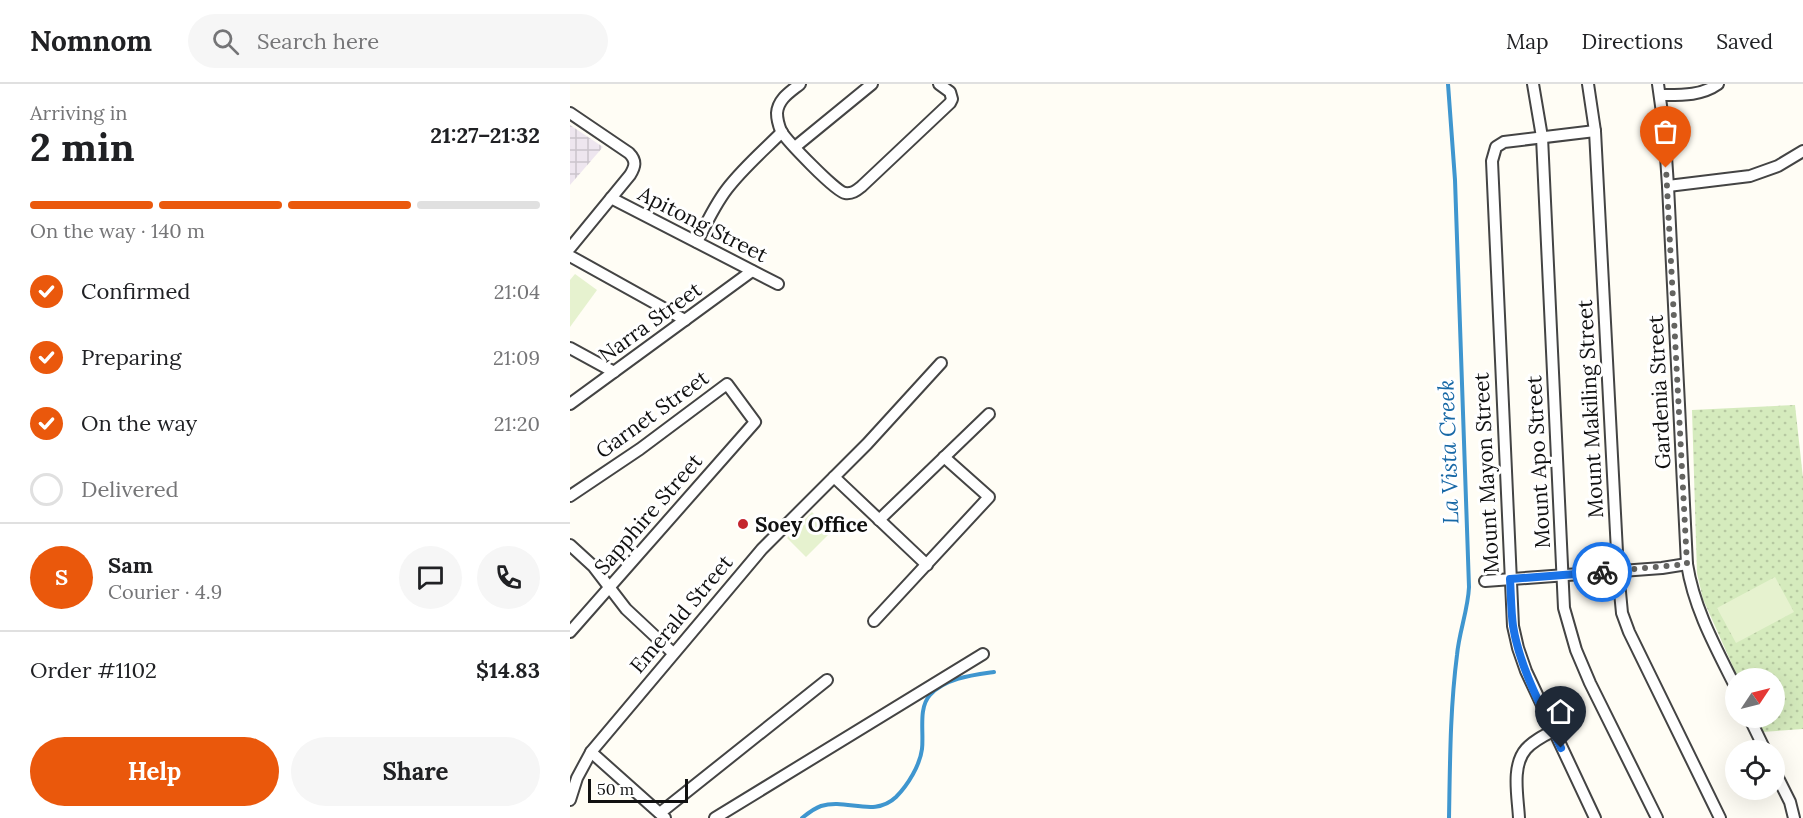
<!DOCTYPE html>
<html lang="en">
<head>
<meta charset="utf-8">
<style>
	body { margin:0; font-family:Lora,serif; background:#f6f6f6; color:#202124; height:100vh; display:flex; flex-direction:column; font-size:22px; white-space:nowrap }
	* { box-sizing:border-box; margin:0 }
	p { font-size:20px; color:#757577 }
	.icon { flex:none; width:33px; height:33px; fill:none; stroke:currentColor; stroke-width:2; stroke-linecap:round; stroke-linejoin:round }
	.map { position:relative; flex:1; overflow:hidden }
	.panel { display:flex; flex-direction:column; background:#fff; width:570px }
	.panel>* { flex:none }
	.needle { width:39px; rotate:55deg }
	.tools { position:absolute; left:1155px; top:584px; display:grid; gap:12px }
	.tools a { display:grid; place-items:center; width:60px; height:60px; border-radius:50%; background:#fff; box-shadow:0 6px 24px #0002; font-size:30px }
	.scale { position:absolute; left:18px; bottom:15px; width:100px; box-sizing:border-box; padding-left:6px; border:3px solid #111; border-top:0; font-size:16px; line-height:21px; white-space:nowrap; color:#111; -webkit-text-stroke:4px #fff; paint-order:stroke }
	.pin { position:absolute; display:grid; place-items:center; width:51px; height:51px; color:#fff; margin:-62px -26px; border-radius:50% 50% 50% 0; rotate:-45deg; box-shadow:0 0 6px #0007 }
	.pin .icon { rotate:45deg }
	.courier { position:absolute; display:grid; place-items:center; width:60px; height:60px; margin:-30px; border:4px solid #1a73e8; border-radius:50%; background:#fff; color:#222; box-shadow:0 2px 8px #0007 }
	.overview em { font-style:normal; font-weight:700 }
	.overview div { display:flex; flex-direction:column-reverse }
	.overview { display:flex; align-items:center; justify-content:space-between; height:102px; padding:0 30px }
	h1 { font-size:39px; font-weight:700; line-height:45px }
	.bar { display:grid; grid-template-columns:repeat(4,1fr); gap:9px 6px; align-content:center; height:72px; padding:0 30px }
	.bar i { height:8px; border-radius:4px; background:#e0e0e0 }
	.bar .on { background:#ea580c }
	.bar p { grid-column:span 4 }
	.line { display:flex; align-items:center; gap:15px; padding:0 30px; border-top:2px solid #e0e0e0 }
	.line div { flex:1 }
	.round { display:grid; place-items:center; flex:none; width:63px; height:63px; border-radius:32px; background:#f6f6f6 }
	ol { padding:0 30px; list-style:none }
	li { display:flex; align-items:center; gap:18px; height:66px }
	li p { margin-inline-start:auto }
	li .icon { padding:6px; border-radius:50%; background:#ea580c; color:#fff; stroke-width:4 }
	li:last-child { color:#757577 }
	li i { width:33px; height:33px; border:3px solid #e0e0e0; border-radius:50% }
	.button { display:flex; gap:12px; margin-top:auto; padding:12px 30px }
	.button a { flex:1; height:69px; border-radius:36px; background:#ea580c; color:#fff; font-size:24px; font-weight:700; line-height:69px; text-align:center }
	.button a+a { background:#f6f6f6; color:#202124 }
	header { display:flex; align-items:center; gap:36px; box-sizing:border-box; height:84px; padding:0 30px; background:#fff; border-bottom:2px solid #e0e0e0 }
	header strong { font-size:28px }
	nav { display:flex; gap:33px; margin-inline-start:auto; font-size:21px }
	.search { width:420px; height:54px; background:#f6f6f6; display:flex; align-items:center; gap:15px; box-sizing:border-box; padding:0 21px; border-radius:33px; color:#757577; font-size:22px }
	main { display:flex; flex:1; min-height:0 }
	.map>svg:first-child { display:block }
	.industrial { fill:url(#industrial-grid) }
	.grass { fill:url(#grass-dots) }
	.pitch { fill:#e6f2cf }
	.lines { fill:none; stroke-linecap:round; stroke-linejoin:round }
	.stream { stroke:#3f96cf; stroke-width:4 }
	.street-casing { stroke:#444; stroke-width:14 }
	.street { stroke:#fff; stroke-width:10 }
	.done { stroke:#646461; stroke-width:6; stroke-dasharray:0 10.8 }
	.route { stroke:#1a73e8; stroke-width:8 }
	.poi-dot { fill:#c4262e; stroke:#fff; stroke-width:2 }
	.labels { text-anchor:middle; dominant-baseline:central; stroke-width:6; stroke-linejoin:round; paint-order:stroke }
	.street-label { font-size:21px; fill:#111; stroke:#fff }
	.poi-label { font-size:21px; font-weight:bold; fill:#111; stroke:#fff; text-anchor:start }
	.water-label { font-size:22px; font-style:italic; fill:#1768a6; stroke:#fff }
</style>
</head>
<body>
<header>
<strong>Nomnom</strong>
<div class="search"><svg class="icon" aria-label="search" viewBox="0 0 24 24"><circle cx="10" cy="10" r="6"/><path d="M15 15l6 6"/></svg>Search here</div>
<nav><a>Map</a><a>Directions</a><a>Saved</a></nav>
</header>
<main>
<section class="panel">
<div class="overview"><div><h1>2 min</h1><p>Arriving in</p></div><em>21:27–21:32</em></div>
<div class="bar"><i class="on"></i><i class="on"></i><i class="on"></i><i></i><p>On the way · 140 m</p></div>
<ol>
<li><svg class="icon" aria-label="check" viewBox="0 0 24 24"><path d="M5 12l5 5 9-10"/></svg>Confirmed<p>21:04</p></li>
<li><svg class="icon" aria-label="check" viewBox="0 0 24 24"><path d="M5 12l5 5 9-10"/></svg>Preparing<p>21:09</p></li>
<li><svg class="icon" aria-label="check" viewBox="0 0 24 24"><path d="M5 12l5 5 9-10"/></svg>On the way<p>21:20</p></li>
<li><i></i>Delivered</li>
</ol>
<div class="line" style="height:108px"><b class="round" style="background:#ea580c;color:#fff">S</b><div><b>Sam</b><p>Courier · 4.9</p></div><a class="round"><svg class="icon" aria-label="chat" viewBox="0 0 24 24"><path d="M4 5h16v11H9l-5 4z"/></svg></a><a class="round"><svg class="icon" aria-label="phone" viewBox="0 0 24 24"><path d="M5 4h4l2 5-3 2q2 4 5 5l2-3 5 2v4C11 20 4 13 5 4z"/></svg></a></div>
<div class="line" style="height:78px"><div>Order #1102</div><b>$14.83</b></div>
<div class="button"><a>Help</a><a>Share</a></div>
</section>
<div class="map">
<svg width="1233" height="734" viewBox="0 0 1233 734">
	<defs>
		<pattern id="industrial-grid" width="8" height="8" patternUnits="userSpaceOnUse" patternTransform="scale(1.5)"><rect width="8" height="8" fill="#eee6ef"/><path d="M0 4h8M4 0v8" fill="none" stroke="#cbc4cc"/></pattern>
		<pattern id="grass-dots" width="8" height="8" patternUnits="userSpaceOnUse" patternTransform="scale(1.5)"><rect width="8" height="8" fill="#d5ebbd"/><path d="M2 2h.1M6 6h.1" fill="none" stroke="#b6c8a1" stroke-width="1.8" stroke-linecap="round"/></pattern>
	</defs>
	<rect width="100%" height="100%" fill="#fffdf5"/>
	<!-- industrial -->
	<path class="industrial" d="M 0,41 L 33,63 L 0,101 Z"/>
	<!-- grass -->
	<path class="grass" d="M 1225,321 L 1233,394 L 1233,645 L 1192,648 L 1186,633 L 1204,633 L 1204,594 L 1168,594 L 1133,515 L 1127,489 L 1122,326 Z"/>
	<!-- pitch -->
	<g class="pitch">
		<path d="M 5,190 L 27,206 L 0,243 L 0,196 Z"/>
		<path d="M 242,428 L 261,448 L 236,473 L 217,454 Z"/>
		<path d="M 1205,493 L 1224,528 L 1166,559 L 1147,524 Z"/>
	</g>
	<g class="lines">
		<!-- stream -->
		<g class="stream">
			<path d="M 878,0 L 885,96 L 899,503 C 898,526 889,548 887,571 C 880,625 880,680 879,734"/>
			<path d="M 232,734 C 237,730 245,724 251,722 C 277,714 304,734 326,713 C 338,701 350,681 352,665 C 354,648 348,624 360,611 C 375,594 403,591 424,588"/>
		</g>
		<!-- street casing -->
		<g class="street-casing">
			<g id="street">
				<path d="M 230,0 C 220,8 208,15 207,29 C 207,35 209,42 211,47 C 217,57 266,108 275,109 C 283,110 287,106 292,102 L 380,19 L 382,15 L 380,8 L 369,0"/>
				<path d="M 963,0 L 972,53 L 994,524 L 1006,566 L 1020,599 L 1087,734"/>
				<path d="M 1018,0 L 1025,47 L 1048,487 L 1052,529 L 1059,548 L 1150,734"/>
				<path d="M 1088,0 L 1094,43 L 1098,102 L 1117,480 C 1124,525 1146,564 1166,604"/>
				<path d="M 1090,11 C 1111,11 1131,12 1148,0"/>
				<path d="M 0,29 L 59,69 C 67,77 65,83 60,91 L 0,164"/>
				<path d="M 1025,47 L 934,58 L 926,63 L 922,77 L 943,542 L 948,564 L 956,587 L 1025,734"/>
				<path d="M 225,63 L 302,0"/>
				<path d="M 1098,102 L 1180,92 L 1208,82 L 1233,67"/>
				<path d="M 41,114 L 208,200"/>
				<path d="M 127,158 C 136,140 144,122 157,105 C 173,84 193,67 212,48"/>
				<path d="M 0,172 L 115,236"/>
				<path d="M 0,264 L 44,288"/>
				<path d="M 0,320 L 182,187"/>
				<path d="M 264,393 L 357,481"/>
				<path d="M 0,412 L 70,365 L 157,300 L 185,338 L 0,548"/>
				<path d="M 309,436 L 419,330"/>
				<path d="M 0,461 L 23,482 L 56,525 L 103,569"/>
				<path d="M 915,497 L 1092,484 L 1117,480"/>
				<path d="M 304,537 L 419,413 L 374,373"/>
				<path d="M 1179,633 L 1195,666"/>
				<path d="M 21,668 L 95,734"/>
				<path d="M 1204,686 L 1220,718 L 1224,734"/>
				<path d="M 0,716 L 7,694 L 21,668 L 192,465 L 297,360 L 371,279"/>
				<path d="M 90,729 L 257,596"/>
				<path d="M 145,734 L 413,570"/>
				<path d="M 949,734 C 948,713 941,682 956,665 C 963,657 973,652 983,647"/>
			</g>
		</g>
		<!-- street -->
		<use href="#street" class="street"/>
	</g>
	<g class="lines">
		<!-- done -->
		<path class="done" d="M 1032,488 L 1117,480 L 1096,84"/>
		<!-- route -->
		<path class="route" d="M 991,664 C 973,626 950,585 943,542 C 941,527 941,511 940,495 L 1032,488"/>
	</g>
	<!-- markers -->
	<circle class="poi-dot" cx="173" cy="440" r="6"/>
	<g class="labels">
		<!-- street labels -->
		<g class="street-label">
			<text transform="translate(133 140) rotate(27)">Apitong Street</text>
			<text transform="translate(80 238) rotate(-36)">Narra Street</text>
			<text transform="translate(1089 308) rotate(-93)">Gardenia Street</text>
			<text transform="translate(1020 325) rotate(-93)">Mount Makiling Street</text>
			<text transform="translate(82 330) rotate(-36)">Garnet Street</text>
			<text transform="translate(968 378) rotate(-93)">Mount Apo Street</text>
			<text transform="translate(916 389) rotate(-93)">Mount Mayon Street</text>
			<text transform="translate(78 430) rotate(-49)">Sapphire Street</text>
			<text transform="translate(111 530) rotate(-50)">Emerald Street</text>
		</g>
		<!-- poi labels -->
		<g class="poi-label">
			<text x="185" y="440">Soey Office</text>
		</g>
		<!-- water labels -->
		<g class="water-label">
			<text transform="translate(878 368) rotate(-92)">La Vista Creek</text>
		</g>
	</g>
</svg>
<div class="tools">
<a><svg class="needle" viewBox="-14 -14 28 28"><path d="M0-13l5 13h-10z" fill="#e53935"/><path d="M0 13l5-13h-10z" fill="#757577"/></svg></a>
<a><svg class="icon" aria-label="locate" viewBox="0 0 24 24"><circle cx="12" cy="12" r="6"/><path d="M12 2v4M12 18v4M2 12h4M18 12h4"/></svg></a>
</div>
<div class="scale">50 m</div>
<div class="pin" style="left:1096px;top:84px;background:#ea580c"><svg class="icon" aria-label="bag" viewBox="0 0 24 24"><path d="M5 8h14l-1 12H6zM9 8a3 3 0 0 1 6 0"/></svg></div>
<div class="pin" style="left:991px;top:664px;background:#1f2937"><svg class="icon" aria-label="home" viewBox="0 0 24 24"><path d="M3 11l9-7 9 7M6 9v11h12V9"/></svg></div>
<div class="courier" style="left:1032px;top:488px"><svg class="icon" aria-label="bike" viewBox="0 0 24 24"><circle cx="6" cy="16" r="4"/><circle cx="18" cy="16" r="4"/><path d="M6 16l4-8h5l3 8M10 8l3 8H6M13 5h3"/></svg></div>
</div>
</main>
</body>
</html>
